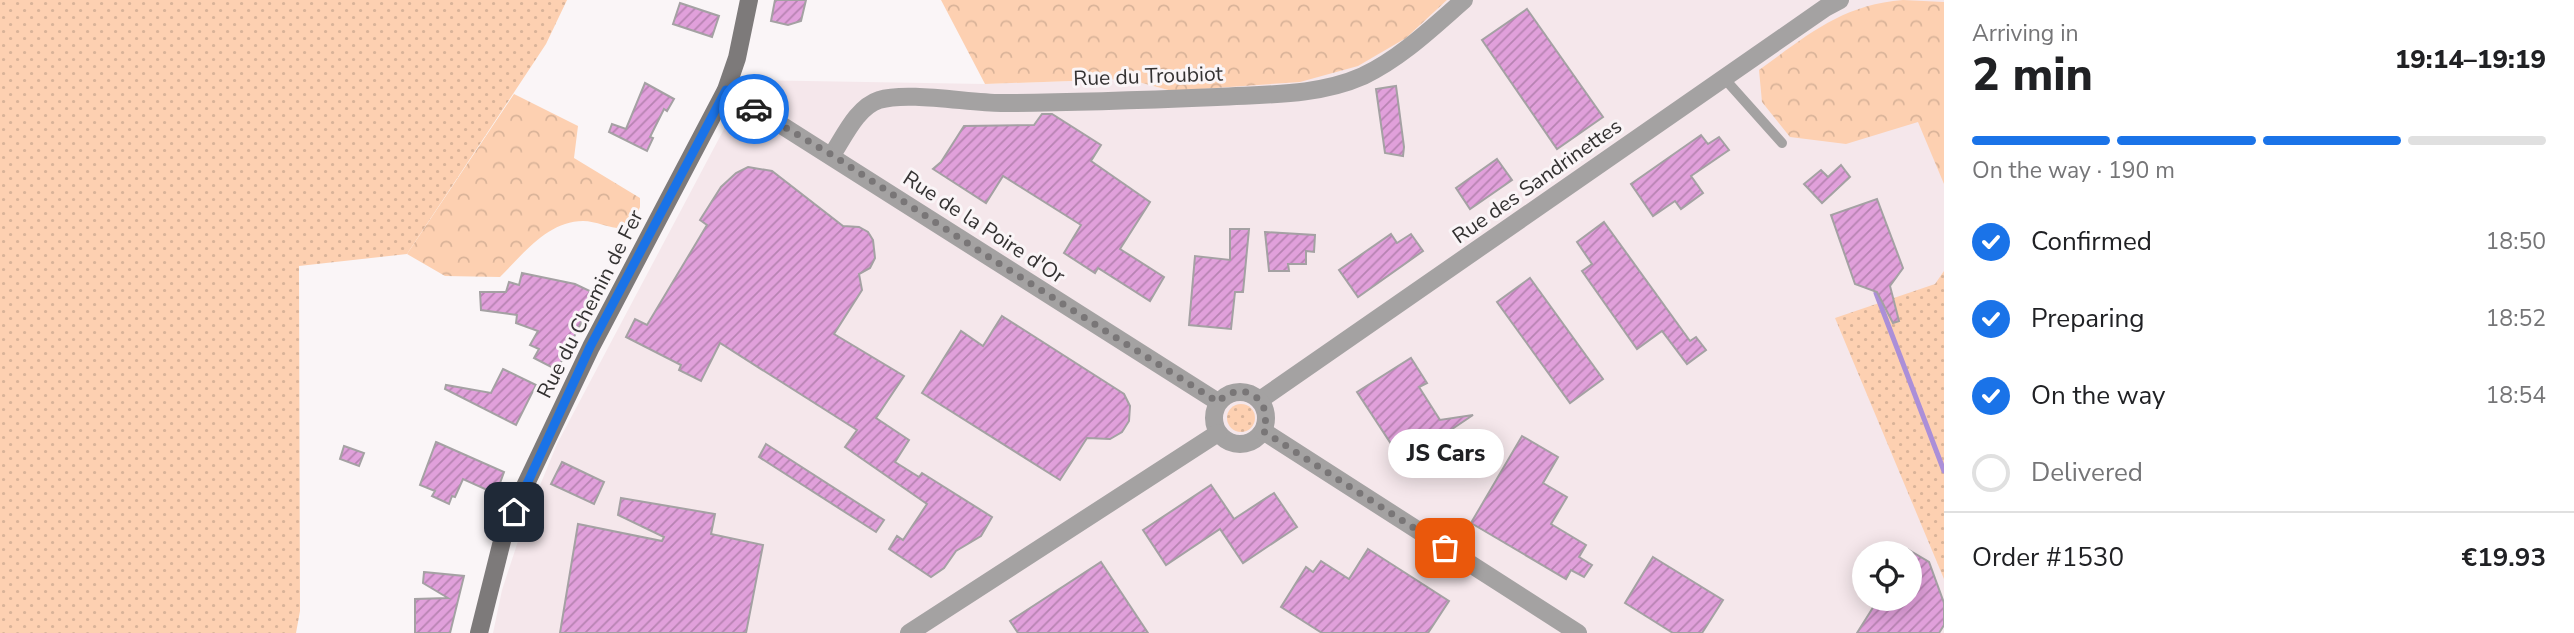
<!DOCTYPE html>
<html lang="en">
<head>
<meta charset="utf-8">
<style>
	body { margin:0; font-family:"Nunito Sans",sans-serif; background:#f2f2f2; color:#202124; height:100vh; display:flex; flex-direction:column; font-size:26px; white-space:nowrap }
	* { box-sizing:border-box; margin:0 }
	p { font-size:23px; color:#757577 }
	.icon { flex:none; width:38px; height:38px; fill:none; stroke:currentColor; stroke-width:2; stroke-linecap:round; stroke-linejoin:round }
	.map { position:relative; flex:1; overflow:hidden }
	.panel { display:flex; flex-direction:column; background:#fff; width:630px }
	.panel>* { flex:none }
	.tools { position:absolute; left:1852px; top:541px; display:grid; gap:14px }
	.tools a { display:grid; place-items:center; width:70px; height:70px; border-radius:50%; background:#fff; box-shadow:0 4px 18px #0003; font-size:35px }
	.pin { position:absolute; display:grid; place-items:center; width:60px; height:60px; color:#fff; margin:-30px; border-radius:14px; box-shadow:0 4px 10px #0006 }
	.courier { position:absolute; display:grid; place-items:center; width:70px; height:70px; margin:-35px; border:5px solid #1a73e8; border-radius:50%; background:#fff; color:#222; box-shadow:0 2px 9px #0007 }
	.bubble { position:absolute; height:49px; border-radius:24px; background:#fff; box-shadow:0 4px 18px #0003; font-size:23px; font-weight:800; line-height:49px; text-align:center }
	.head em { font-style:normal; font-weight:800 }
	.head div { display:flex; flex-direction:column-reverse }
	.head { display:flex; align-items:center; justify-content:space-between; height:119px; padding:0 28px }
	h1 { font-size:46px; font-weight:800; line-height:52px }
	.bar { display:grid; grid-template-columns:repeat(4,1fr); gap:10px 7px; align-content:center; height:84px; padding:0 28px }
	.bar i { height:9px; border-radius:5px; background:#e0e0e0 }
	.bar .current { background:#1a73e8 }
	.bar p { grid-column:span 4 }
	.line { display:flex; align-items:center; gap:18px; padding:0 28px; border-top:2px solid #e0e0e0 }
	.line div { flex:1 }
	ol { padding:0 28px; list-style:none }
	li { display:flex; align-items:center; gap:21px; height:77px }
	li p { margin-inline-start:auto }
	li .icon { padding:7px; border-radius:50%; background:#1a73e8; color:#fff; stroke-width:4 }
	li:last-child { color:#757577 }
	li i { width:38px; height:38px; border:4px solid #e0e0e0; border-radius:50% }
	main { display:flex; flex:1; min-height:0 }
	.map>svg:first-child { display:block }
	.built { fill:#f5e7eb; fill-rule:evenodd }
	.grass { fill:url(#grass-dots) }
	.forest { fill:url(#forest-crowns) }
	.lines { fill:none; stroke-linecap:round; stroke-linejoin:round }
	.stream { stroke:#ab8fd8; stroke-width:5 }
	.building { fill:url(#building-hatch); stroke:#a4a1a3; stroke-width:2 }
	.service { stroke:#a4a2a2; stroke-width:10 }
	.minor { stroke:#a4a2a2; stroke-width:18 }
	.tertiary { stroke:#a4a2a2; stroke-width:18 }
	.secondary { stroke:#7d7a7a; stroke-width:18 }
	.done { stroke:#797677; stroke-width:7; stroke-dasharray:0 12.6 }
	.route { stroke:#1a73e8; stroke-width:9 }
	.labels { text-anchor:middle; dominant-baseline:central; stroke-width:6; stroke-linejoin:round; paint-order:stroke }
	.street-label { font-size:21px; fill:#343232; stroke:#faf5f7 }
</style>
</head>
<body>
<main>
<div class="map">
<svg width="1944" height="633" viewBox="0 0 1944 633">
	<defs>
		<pattern id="grass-dots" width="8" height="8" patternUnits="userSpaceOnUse" patternTransform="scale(1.75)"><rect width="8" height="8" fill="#fdd0b1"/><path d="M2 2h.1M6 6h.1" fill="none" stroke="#d9b399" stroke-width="1.8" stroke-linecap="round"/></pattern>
		<pattern id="forest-crowns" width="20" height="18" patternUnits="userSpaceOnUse" patternTransform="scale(1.75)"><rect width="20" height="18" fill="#fdd0b1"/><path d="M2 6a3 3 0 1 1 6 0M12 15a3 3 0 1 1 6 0" fill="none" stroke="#d9b399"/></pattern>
		<pattern id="building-hatch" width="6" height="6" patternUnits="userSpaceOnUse" patternTransform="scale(1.75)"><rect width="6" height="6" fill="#e1a0db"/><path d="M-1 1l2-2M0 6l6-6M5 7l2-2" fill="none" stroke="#b783b2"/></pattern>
	</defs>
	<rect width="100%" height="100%" fill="#faf5f7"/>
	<!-- built -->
	<path class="built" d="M 1447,0 L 1944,0 L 1944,633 L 493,633 L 502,590 L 522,529 L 557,444 L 750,80 L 985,84 L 1127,79 L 1172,91 L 1406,38 ZM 1864,553 L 1909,553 L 1909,598 L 1864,598 Z"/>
	<!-- grass -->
	<g class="grass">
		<path d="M 0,0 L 567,0 L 546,44 L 407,254 L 299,266 L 300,611 L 296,633 L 0,633 Z"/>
		<path d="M 1944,271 L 1944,579 L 1835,318 L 1935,284 Z"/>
		<circle cx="1241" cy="418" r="14"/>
	</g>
	<!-- forest -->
	<g class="forest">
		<path d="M 941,0 L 1447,0 L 1406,38 L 1358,66 L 1300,82 L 1172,91 L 1127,79 L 985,84 Z"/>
		<path d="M 1903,0 L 1944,2 L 1944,184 L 1918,122 L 1846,144 L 1790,137 L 1762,102 L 1759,70 C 1808,35 1841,5 1903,0 Z"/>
		<path d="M 514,94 L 578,126 L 574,158 L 640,198 L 640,207 L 631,227 C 615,232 599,221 583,221 C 548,221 522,255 500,277 L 445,276 L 407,254 Z"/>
	</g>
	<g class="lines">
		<!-- stream -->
		<path class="stream" d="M 1876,293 L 1944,471"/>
	</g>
	<!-- building -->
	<g class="building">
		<path d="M 775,0 L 806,0 L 801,21 L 788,25 L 771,21 Z"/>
		<path d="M 680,3 L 719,16 L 712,37 L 673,24 Z"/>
		<path d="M 1527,9 L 1603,117 L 1557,149 L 1482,40 Z"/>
		<path d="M 645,83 L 674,99 L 667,111 L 664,109 L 650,137 L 653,138 L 647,151 L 609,132 L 612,124 L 626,129 Z"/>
		<path d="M 1396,86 L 1404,147 L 1403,156 L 1385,153 L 1376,89 Z"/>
		<path d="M 1042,114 L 1052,114 L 1101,145 L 1091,161 L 1150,202 L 1120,249 L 1164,277 L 1150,301 L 1098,268 L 1095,273 L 1064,253 L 1081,225 L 1003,176 L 986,203 L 933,169 L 941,162 L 964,126 L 1034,125 Z"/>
		<path d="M 1701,135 L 1708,144 L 1719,137 L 1729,150 L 1691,176 L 1703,193 L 1681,209 L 1675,201 L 1653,216 L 1631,184 Z"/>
		<path d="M 1497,159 L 1512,180 L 1470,209 L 1456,188 Z"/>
		<path d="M 1841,165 L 1850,177 L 1822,203 L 1804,184 L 1821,170 L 1828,177 Z"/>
		<path d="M 748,167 L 772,171 L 843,226 L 859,227 L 868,232 L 873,240 L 875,258 L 870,268 L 859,274 L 862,290 L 834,334 L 904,376 L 876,418 L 909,440 L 895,462 L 919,477 L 922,473 L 992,517 L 981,536 L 956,551 L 944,568 L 931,577 L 889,549 L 897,536 L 903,540 L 927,504 L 845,447 L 857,430 L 720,343 L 701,381 L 679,370 L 681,365 L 626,337 L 635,319 L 647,325 L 707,225 L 700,220 L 721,187 L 736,173 Z"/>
		<path d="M 1877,199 L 1903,268 L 1890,286 L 1899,321 L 1893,323 L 1877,292 L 1855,284 L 1831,215 Z"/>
		<path d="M 1604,222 L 1690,341 L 1696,337 L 1706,350 L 1687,364 L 1662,331 L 1637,349 L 1582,271 L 1592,264 L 1577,242 Z"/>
		<path d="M 1230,229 L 1249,229 L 1243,292 L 1235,292 L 1231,329 L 1189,325 L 1195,256 L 1230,260 Z"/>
		<path d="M 1265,232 L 1315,235 L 1314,252 L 1306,251 L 1306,264 L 1288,264 L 1289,271 L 1269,271 Z"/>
		<path d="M 1391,234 L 1397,243 L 1411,234 L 1423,251 L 1358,297 L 1339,270 Z"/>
		<path d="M 522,273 L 575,284 L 596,294 L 557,370 L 534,358 L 539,349 L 530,345 L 538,331 L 516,323 L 517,315 L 481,310 L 480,292 L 506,292 L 509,282 L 519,285 Z"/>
		<path d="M 1530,278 L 1603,379 L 1570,403 L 1497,302 Z"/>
		<path d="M 1002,316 L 1118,390 L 1124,394 L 1130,406 L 1129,421 L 1122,432 L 1110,439 L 1087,438 L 1060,480 L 922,393 L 961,331 L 983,346 Z"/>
		<path d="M 1411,358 L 1427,383 L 1419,387 L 1440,420 L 1473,415 L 1403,462 L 1357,392 Z"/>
		<path d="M 503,369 L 536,385 L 516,425 L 445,389 L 446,385 L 491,393 Z"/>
		<path d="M 1522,436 L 1558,457 L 1543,483 L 1567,497 L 1551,524 L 1586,545 L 1579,557 L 1592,565 L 1584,577 L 1571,570 L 1566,579 L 1471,523 Z"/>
		<path d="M 436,442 L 504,472 L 496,494 L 463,479 L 455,497 L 452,496 L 449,504 L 432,496 L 435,491 L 420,485 Z"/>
		<path d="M 766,444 L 884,520 L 876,532 L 759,457 Z"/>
		<path d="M 344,446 L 364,453 L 359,466 L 340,459 Z"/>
		<path d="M 562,462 L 604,482 L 594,504 L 551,484 Z"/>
		<path d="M 1211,485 L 1234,519 L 1274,493 L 1297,527 L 1243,563 L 1220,529 L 1166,565 L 1143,530 Z"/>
		<path d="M 621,498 L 715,514 L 711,534 L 763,545 L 746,633 L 560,633 L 578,524 L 662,541 L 664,537 L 618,515 Z"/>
		<path d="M 1368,549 L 1449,601 L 1428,633 L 1322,633 L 1281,607 L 1306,567 L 1313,572 L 1321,561 L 1349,579 Z"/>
		<path d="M 1909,550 L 1929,562 L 1944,603 L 1944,625 L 1939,633 L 1857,633 L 1879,598 L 1909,598 Z"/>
		<path d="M 1653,557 L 1723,600 L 1702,633 L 1673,633 L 1625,603 Z"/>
		<path d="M 1101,562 L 1148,633 L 1018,633 L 1010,621 Z"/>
		<path d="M 424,572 L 464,576 L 450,633 L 415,633 L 415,599 L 448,598 L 423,583 Z"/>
	</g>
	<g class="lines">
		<!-- service -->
		<path class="service" d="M 1723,77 L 1782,143"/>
		<!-- minor -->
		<g class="minor">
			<path d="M 832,155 C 844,137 857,107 879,100 C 907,91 969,103 1001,103 C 1073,103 1145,100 1217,97 C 1266,94 1318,96 1363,76 C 1401,58 1433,27 1464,0"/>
			<path d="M 1260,400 L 1825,8 L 1840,0"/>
		</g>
		<!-- tertiary -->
		<g class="tertiary">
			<path d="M 726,90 L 1218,402"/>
			<circle cx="1240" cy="418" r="26"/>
			<path d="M 1263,431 L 1578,633"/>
			<path d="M 909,633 L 1218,433"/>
		</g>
		<!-- secondary -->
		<path class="secondary" d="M 479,633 L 503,537 L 524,488 L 591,347 L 726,90 L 737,58 L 749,0"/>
	</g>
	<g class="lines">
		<!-- done -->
		<path class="done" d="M 754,109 L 832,155 L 995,261 L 1218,402 C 1242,377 1275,400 1263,431 L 1445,548"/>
		<!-- route -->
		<path class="route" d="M 514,512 L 590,347 L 726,90 L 754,109"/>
	</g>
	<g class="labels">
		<!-- street labels -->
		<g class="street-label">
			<text transform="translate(1148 76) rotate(-2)">Rue du Troubiot</text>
			<text transform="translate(1537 181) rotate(-35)">Rue des Sandrinettes</text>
			<text transform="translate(984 227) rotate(33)">Rue de la Poire d'Or</text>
			<text transform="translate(590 304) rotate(-63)">Rue du Chemin de Fer</text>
		</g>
	</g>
</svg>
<div class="tools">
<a><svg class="icon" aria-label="locate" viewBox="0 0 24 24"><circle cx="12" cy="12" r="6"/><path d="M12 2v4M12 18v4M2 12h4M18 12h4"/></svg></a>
</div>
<div class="pin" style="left:1445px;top:548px;background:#ea580c"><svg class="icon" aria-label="bag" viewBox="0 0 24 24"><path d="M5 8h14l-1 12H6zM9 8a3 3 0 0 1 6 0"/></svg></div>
<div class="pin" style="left:514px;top:512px;background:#1f2937"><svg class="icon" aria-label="home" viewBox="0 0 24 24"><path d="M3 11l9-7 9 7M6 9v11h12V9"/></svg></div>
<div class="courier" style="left:754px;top:109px"><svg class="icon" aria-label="car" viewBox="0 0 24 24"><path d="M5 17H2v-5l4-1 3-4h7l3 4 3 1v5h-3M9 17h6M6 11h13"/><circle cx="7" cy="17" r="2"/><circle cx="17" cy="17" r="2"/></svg></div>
<div class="bubble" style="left:1388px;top:429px;width:116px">JS Cars</div>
</div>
<section class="panel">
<div class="head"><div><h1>2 min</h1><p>Arriving in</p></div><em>19:14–19:19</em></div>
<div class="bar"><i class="current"></i><i class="current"></i><i class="current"></i><i></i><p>On the way · 190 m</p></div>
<ol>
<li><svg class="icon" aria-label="check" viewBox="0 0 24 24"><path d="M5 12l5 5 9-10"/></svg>Confirmed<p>18:50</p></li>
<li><svg class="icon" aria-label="check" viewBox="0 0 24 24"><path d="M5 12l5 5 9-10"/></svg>Preparing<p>18:52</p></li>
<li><svg class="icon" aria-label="check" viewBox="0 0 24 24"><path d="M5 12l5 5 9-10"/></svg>On the way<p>18:54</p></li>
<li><i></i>Delivered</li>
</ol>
<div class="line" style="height:91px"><div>Order #1530</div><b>€19.93</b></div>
</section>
</main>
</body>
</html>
